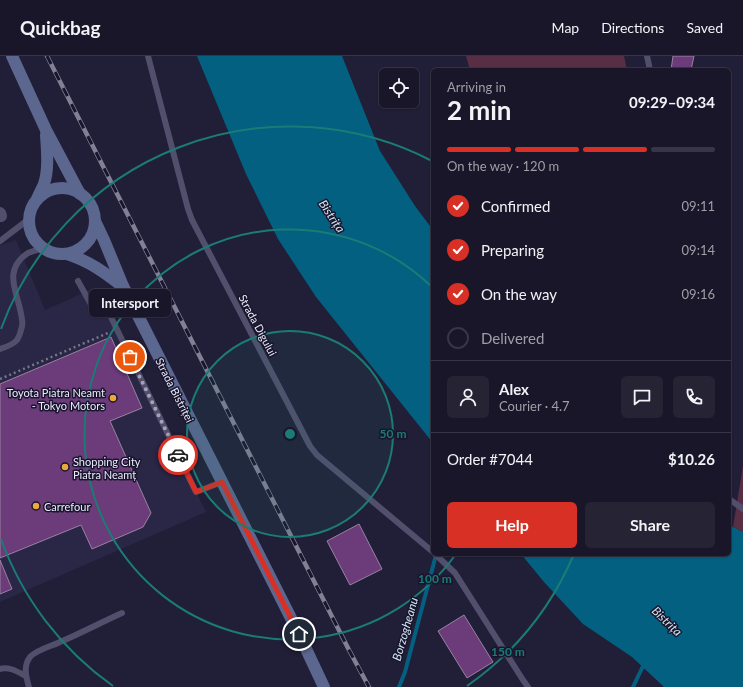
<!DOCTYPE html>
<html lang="en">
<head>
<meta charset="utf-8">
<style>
	body { margin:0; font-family:Lato,sans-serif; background:#262335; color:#f1f3f6; height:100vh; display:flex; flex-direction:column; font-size:15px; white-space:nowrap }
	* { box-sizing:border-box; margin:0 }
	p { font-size:13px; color:#9f9fa8 }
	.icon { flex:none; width:22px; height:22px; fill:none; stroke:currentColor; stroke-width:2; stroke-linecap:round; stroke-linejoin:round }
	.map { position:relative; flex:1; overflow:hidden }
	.panel { position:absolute; left:431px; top:12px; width:300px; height:488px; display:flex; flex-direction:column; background:#191629; border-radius:6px; box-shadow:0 1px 3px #0004,0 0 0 1px #373546 }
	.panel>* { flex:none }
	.controls { position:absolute; left:379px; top:12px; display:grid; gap:8px }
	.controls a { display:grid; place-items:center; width:40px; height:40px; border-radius:6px; background:#191629; box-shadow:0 1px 3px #0004,0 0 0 1px #373546; font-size:20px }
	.pin { position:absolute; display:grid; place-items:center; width:34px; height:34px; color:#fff; margin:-17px; border:2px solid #fff; border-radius:50%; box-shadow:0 1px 4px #0007 }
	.courier { position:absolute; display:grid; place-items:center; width:40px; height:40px; margin:-20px; border:3px solid #d93025; border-radius:50%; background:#fff; color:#222; box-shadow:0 1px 5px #0007 }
	.bubble { position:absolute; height:28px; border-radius:6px; background:#191629; box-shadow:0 1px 3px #0004,0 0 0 1px #373546; font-size:13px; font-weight:700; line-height:28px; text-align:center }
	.overview em { font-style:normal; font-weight:700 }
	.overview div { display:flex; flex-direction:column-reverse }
	.overview { display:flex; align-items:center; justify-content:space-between; height:68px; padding:0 16px }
	h1 { font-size:26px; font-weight:700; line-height:30px }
	.bar { display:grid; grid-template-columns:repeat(4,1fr); gap:6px 4px; align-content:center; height:48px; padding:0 16px }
	.bar i { height:5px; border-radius:3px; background:#373546 }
	.bar .on { background:#d93025 }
	.bar p { grid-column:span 4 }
	.line { display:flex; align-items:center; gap:10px; padding:0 16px; border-top:1px solid #373546 }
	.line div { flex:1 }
	.round { display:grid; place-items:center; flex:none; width:42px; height:42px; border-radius:6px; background:#262335 }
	ol { padding:0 16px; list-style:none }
	li { display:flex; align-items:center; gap:12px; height:44px }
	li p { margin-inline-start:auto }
	li .icon { padding:4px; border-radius:50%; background:#d93025; color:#fff; stroke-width:4 }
	li:last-child { color:#9f9fa8 }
	li i { width:22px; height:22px; border:2px solid #373546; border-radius:50% }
	.button { display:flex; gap:8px; margin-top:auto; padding:8px 16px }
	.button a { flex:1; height:46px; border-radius:6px; background:#d93025; color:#fff; font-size:16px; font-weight:700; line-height:46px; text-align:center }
	.button a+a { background:#262335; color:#f1f3f6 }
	header { display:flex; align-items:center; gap:24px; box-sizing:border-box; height:56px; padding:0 20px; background:#191629; border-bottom:1px solid #373546 }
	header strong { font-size:19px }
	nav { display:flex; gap:22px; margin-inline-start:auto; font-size:14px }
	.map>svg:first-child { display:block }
	.built { fill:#2a2646 }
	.green { fill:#582e45 }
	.water { fill:#046080 }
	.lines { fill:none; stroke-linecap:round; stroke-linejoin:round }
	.stream { stroke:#046080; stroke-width:4 }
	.building { fill:#6b3b7a; stroke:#98839f }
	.path { stroke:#78768b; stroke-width:2.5; stroke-dasharray:2 3; stroke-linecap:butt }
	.lane { stroke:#524f6c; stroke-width:6 }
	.street { stroke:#524f6c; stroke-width:12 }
	.secondary { stroke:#5c678f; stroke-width:12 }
	.rail-casing { stroke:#828095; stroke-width:4.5 }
	.rail { stroke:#18152d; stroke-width:3; stroke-dasharray:9; stroke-linecap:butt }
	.done { stroke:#a5a3b7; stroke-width:4; stroke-dasharray:0 7.2 }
	.route { stroke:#d93025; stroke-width:5 }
	.ring { fill:none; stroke:#1a7c75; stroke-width:2 }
	.poi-dot { fill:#eda83b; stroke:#18152d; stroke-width:1.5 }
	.labels { text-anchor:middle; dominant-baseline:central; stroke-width:3; stroke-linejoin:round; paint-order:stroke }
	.street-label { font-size:11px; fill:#ecebfc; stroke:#18152d }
	.poi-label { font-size:11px; fill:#ecebfc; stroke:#18152d; text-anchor:start }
	.water-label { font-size:12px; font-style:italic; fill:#d0e6f1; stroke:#18152d }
	.centre { fill:#1a7c75; stroke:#18152d; stroke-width:2 }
	.ring-label { font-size:12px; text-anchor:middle; font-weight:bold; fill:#1a7c75; stroke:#18152d; stroke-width:3; stroke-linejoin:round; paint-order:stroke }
</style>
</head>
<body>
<header>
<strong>Quickbag</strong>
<nav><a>Map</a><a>Directions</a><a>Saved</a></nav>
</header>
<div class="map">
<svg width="743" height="631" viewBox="0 0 743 631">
	<rect width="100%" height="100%" fill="#211e37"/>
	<!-- built -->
	<path class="built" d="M 16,184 L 45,254 L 96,231 L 206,456 L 0,546 L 0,189 Z"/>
	<!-- green -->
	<g class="green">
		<path d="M 466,0 L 624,0 L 627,14 L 470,14 Z"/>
		<path d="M 743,410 L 743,476 L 733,471 Z"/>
	</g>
	<!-- water -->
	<g class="water">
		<path d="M 197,0 L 342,0 L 380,95 L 415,150 L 433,174 L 433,387 L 316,241 L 278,183 L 246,118 Z"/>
		<path d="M 729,469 L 743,476 L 743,631 L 664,631 L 632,601 L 583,568 L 544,526 L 521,498 L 729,498 Z"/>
	</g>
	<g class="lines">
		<!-- stream -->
		<g class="stream">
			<path d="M 399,631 L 405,616 L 436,499"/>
			<path d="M 633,631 L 645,606"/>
		</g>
	</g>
	<!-- building -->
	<g class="building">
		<path d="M 673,0 L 694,0 L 691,14 L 671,14 Z"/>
		<path d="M 111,281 L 142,352 L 110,365 L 151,457 L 143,471 L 92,493 L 81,469 L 0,502 L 0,328 Z"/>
		<path d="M 359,468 L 382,513 L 350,529 L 327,485 Z"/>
		<path d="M 0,504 L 12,533 L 0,538 Z"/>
		<path d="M 464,559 L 493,606 L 467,622 L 438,575 Z"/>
	</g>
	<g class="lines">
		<!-- path -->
		<path class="path" d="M 0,323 L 108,277"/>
		<!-- lane -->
		<g class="lane">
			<path d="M 148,0 L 188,153 L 192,164 L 310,390 L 317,399 L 433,496"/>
			<path d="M 647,0 L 650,14"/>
			<path d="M 0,185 L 29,163"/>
			<path d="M 78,225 L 93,252 L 108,255 L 196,436 L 222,426"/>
			<path d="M 0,293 C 6,291 12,289 16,285 C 19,282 20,278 21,274 C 22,271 23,267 22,264 C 20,240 0,215 28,197 C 32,195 38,194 43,192"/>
			<path d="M 729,443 L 743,453"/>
			<path d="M 435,498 L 455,517 L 523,624 L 528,631"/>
			<path d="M 0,613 C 9,610 18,616 26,620"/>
			<path d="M 29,631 C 26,621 23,610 30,601 C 36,594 52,590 60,586 C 81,577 102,566 122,557"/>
		</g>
		<!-- street -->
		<path class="street" d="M 0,157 L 1,160"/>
		<!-- secondary -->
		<g class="secondary">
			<path d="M 12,0 L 46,74 L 80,138"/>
			<circle cx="62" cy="165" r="33"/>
			<path d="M 37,143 C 39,138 42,133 44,128 C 49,113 47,95 46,79"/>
			<path d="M 95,165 L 104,184 L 123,230 L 299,578 L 324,631"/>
			<path d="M 67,198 C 89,205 104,216 122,230"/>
		</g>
		<!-- rail casing -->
		<g class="rail-casing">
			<path id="rail" d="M 47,0 L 349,594 L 369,631"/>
		</g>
		<!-- rail -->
		<use href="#rail" class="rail"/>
	</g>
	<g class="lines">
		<!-- done -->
		<path class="done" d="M 130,301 L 178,399"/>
		<!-- route -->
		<path class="route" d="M 178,399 L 196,436 L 222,426 L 299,578"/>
	</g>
	<!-- distance rings -->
	<circle cx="290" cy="378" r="103" fill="#1a7c75" fill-opacity=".12"/>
	<g class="ring">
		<circle cx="290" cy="378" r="103"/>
		<path d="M456 498A205 205 0 1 1 432 231"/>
		<path d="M574 498A308 308 0 0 1 467 630M113 630A308 308 0 0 1 1 483M1 273A308 308 0 0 1 432 105"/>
	</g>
	<!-- markers -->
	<g class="poi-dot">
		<circle cx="113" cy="342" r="4"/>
		<circle cx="65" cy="411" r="4"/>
		<circle cx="36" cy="450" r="4"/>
	</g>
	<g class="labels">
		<!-- street labels -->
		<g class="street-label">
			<text transform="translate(258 269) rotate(62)">Strada Digului</text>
			<text transform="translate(175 334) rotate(63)">Strada Bistriței</text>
		</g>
		<!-- poi labels -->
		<g class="poi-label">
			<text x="105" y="336" text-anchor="end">Toyota Piatra Neamt<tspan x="105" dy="13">- Tokyo Motors</tspan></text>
			<text x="73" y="405">Shopping City<tspan x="73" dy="13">Piatra Neamț</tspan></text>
			<text x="44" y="450">Carrefour</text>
		</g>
		<!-- water labels -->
		<g class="water-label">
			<text transform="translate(332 160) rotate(56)">Bistrița</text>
			<text transform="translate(667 565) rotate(44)">Bistrița</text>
			<text transform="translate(405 573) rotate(-74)">Borzogheanu</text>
		</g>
	</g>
	<circle cx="290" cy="378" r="6" class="centre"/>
	<g class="ring-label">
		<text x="393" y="382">50 m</text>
		<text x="435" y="527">100 m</text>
		<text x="508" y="600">150 m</text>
	</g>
</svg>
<div class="controls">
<a><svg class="icon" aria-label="locate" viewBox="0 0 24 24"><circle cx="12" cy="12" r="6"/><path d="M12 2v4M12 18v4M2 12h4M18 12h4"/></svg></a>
</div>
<div class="pin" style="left:130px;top:301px;background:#ea580c"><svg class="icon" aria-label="bag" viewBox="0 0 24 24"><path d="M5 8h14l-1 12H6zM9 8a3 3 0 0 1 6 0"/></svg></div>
<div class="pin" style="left:299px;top:578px;background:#1f2937"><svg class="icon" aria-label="home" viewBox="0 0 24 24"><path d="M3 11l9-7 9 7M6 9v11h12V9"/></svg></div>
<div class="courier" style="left:178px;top:399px"><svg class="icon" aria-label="car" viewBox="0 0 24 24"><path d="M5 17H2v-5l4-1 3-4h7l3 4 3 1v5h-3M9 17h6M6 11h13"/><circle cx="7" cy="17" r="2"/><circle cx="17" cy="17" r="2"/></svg></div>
<div class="bubble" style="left:89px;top:233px;width:82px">Intersport</div>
<section class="panel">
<div class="overview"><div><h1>2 min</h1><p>Arriving in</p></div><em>09:29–09:34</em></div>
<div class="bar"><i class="on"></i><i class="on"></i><i class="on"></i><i></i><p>On the way · 120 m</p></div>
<ol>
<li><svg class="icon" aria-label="check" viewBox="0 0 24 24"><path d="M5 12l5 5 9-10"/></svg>Confirmed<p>09:11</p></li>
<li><svg class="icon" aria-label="check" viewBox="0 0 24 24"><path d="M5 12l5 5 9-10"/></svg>Preparing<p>09:14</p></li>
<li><svg class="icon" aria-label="check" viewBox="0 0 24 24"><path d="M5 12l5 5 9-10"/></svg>On the way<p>09:16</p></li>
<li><i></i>Delivered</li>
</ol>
<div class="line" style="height:72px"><a class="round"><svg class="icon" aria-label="person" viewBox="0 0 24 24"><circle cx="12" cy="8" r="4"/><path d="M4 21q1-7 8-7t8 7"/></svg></a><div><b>Alex</b><p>Courier · 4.7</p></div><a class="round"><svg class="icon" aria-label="chat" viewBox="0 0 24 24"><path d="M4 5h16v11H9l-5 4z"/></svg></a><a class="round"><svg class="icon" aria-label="phone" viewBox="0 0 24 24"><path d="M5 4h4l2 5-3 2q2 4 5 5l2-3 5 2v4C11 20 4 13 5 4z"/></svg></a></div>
<div class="line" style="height:52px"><div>Order #7044</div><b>$10.26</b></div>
<div class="button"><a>Help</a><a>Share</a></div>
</section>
</div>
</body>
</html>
